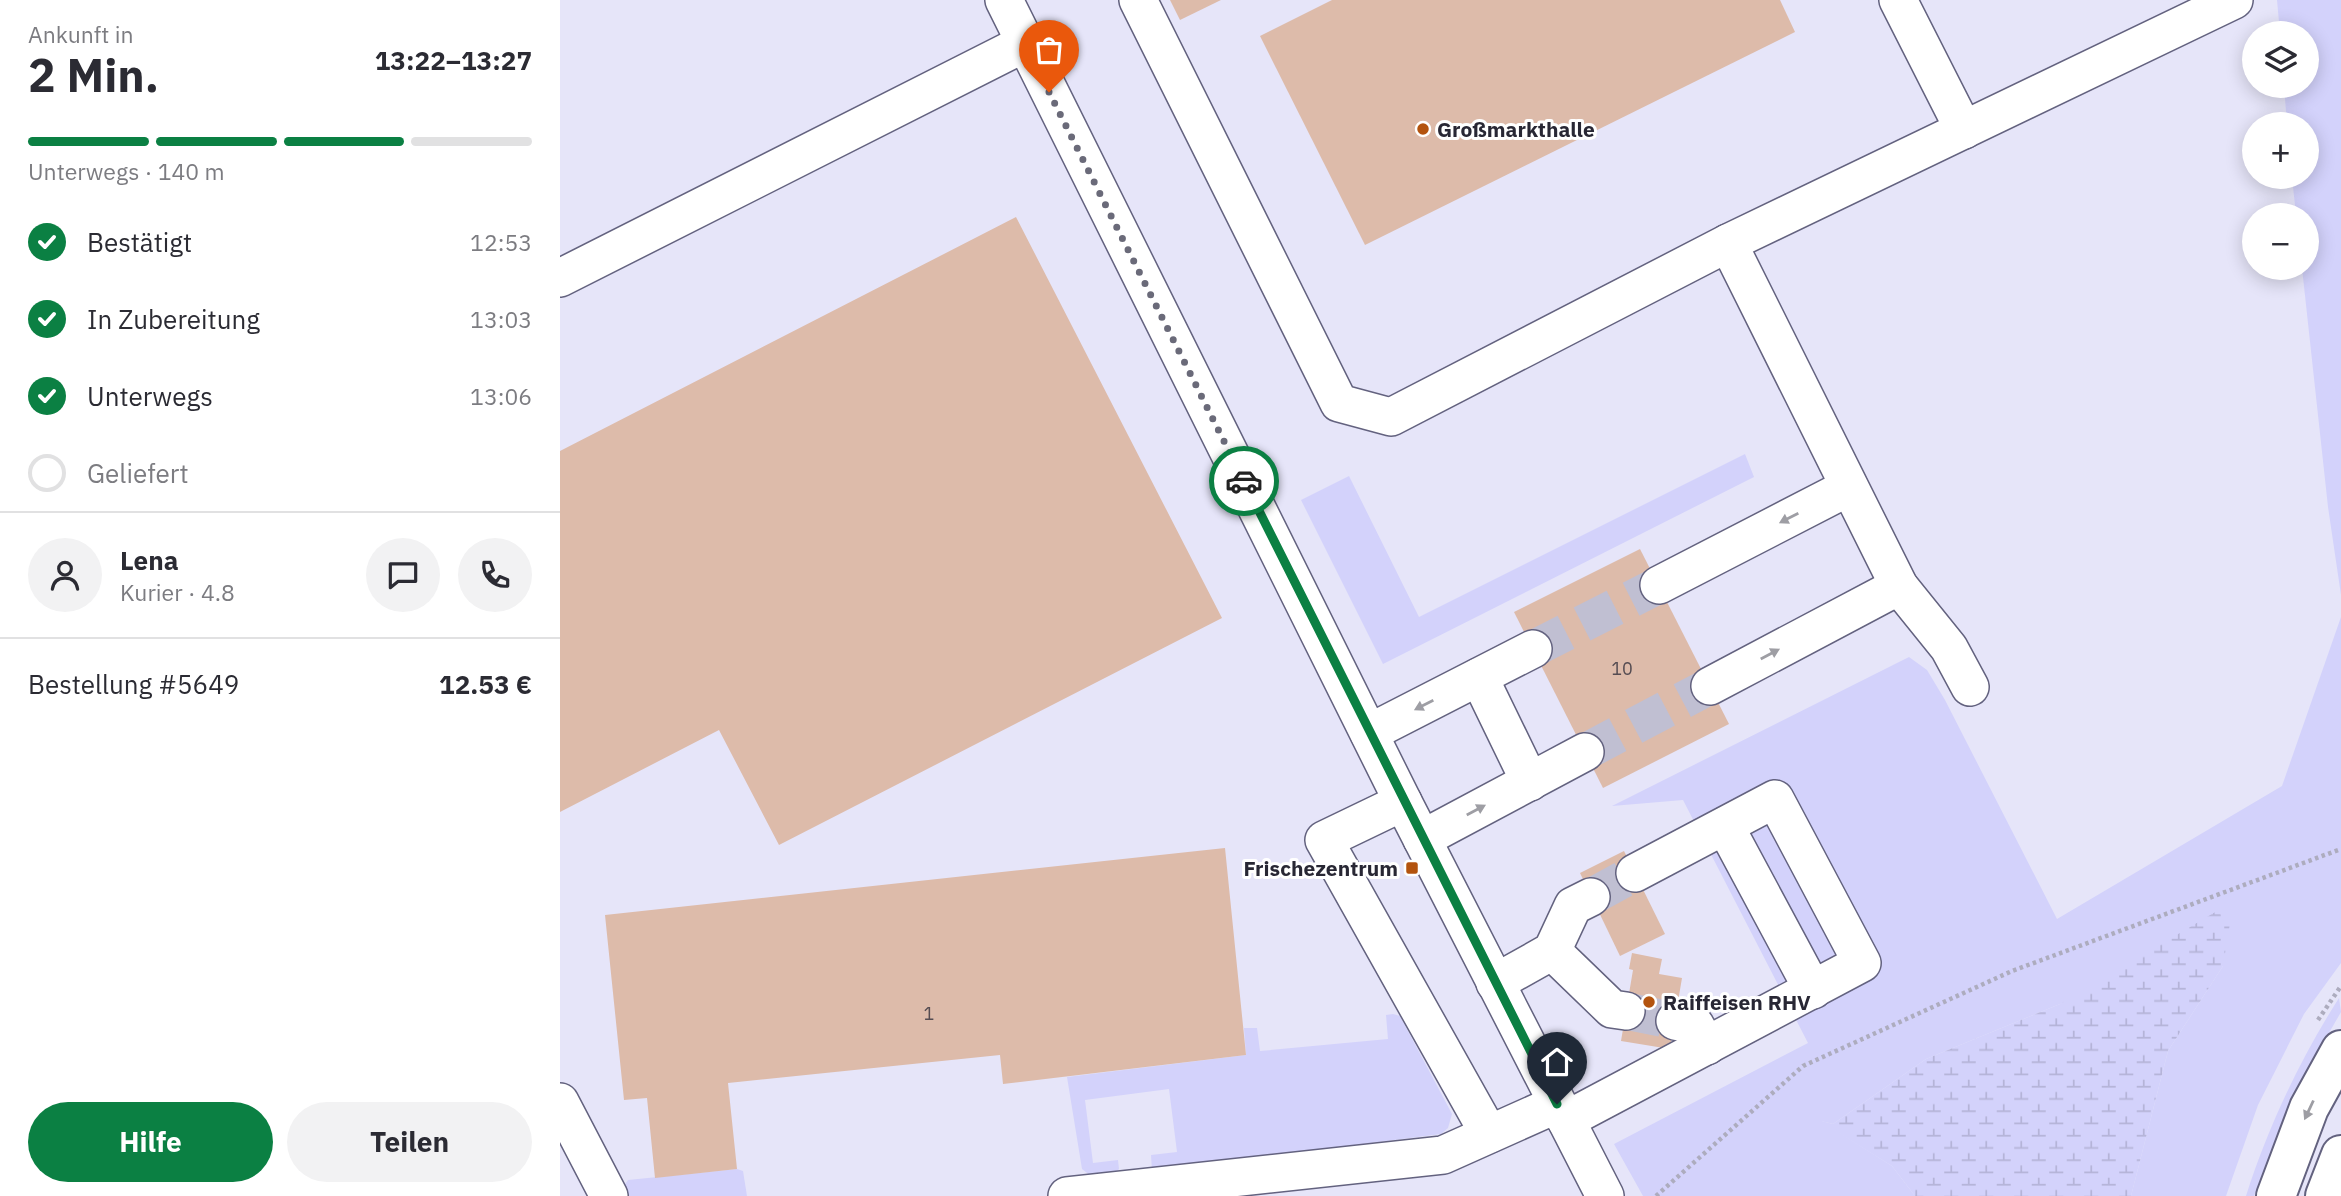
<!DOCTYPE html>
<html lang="de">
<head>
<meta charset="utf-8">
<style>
	body { margin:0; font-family:"IBM Plex Sans",sans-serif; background:#f2f2f3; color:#2b2b33; height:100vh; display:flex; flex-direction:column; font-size:26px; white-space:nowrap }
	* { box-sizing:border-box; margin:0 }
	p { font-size:23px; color:#7c7c81 }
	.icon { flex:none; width:38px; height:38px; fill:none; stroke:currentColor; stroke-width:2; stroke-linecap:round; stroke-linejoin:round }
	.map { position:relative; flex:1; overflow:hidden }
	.details { display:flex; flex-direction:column; background:#fff; width:560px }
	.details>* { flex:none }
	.controls { position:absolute; left:1682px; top:21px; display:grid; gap:14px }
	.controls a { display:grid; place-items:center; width:77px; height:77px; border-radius:50%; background:#fff; box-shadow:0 4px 18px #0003; font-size:35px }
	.pin { position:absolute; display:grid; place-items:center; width:60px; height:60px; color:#fff; margin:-72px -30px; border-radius:50% 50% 50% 0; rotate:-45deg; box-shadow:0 0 7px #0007 }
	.pin .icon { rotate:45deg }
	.courier { position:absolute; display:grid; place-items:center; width:70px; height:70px; margin:-35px; border:5px solid #0b8043; border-radius:50%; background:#fff; color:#222; box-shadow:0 2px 9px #0007 }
	.summary em { font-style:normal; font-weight:700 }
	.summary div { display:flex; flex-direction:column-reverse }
	.summary { display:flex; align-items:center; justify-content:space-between; height:119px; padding:0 28px }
	h1 { font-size:46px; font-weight:700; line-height:52px }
	.bar { display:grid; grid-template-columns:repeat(4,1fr); gap:10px 7px; align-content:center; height:84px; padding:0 28px }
	.bar i { height:9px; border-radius:5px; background:#e1e1e2 }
	.bar .active { background:#0b8043 }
	.bar p { grid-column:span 4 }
	.line { display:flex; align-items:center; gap:18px; padding:0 28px; border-top:2px solid #e1e1e2 }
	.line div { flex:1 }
	.round { display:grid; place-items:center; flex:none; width:74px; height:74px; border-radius:37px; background:#f2f2f3 }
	ol { padding:0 28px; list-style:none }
	li { display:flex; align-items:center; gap:21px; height:77px }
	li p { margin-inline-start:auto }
	li .icon { padding:7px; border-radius:50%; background:#0b8043; color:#fff; stroke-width:4 }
	li:last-child { color:#7c7c81 }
	li i { width:38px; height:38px; border:4px solid #e1e1e2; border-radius:50% }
	.primary-button { display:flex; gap:14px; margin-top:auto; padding:14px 28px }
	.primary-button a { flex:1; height:80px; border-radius:42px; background:#0b8043; color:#fff; font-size:28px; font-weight:700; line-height:80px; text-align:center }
	.primary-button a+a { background:#f2f2f3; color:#2b2b33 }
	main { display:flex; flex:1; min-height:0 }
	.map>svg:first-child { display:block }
	.grass { fill:#d3d2fb }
	.wetland { fill:url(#wetland-marsh) }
	.building { fill:#dba }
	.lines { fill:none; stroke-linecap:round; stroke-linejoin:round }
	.minor-tunnel { stroke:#c0bfd2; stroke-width:37; stroke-dasharray:37 18; stroke-linecap:butt }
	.minor-casing { stroke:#63627f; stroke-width:40 }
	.major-casing { stroke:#63627f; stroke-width:42 }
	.path { stroke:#adacbe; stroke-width:4.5; stroke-dasharray:3.5 3.5; stroke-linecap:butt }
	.minor { stroke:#fff; stroke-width:37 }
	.major { stroke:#fff; stroke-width:38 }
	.oneway { fill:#9e9ea4 }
	.done { stroke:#6a6a79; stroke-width:7; stroke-dasharray:0 12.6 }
	.route { stroke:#0b8043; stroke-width:9 }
	.poi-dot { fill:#b3530e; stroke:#fff; stroke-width:2.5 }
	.labels { text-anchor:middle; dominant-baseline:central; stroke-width:6; stroke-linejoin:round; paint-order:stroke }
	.number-label { font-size:18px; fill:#554c52 }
	.poi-label { font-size:21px; font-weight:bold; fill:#282734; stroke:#fff; text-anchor:start }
</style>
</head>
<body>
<main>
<section class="details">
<div class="summary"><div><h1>2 Min.</h1><p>Ankunft in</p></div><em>13:22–13:27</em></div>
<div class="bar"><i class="active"></i><i class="active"></i><i class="active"></i><i></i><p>Unterwegs · 140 m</p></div>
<ol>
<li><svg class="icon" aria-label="check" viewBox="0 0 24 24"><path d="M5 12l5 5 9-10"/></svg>Bestätigt<p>12:53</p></li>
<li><svg class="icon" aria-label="check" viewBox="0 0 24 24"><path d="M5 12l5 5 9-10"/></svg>In Zubereitung<p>13:03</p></li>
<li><svg class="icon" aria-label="check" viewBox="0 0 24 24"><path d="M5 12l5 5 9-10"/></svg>Unterwegs<p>13:06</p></li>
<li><i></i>Geliefert</li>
</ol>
<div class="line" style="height:126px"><a class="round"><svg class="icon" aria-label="person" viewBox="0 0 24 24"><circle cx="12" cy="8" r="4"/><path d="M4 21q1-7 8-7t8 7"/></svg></a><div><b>Lena</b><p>Kurier · 4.8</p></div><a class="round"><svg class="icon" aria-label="chat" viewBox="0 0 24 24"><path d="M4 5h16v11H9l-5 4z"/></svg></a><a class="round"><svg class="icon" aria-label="phone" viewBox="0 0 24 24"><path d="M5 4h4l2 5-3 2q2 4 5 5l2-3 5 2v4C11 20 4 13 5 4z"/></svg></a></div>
<div class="line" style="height:91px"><div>Bestellung #5649</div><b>12.53 €</b></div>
<div class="primary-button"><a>Hilfe</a><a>Teilen</a></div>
</section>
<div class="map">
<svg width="1781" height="1196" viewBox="0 0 1781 1196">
	<defs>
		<pattern id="wetland-marsh" width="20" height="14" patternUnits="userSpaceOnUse" patternTransform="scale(1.75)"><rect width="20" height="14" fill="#d3d2fb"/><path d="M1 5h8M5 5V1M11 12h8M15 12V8" fill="none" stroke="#b5b4d8"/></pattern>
	</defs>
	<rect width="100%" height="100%" fill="#e6e5f9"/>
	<!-- grass -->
	<g class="grass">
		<path d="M 1717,0 L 1781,0 L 1781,595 L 1768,507 L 1742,268 L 1746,268 L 1746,215 L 1736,215 L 1732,177 L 1746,177 L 1746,124 L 1727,124 L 1724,86 L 1746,86 L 1746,33 L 1720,33 Z"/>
		<path d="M 1185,454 L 1194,477 L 823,664 L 741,500 L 789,476 L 859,617 Z"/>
		<path d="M 1781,617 L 1781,963 L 1744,1014 L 1698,1105 L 1666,1196 L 1571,1196 L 1608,1051 L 1663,966 L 1500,1004 L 1366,1059 L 1273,1124 L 1261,1121 L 1332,1166 L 1355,1196 L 1083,1196 L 1054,1144 L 1248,1043 L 1123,800 L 1052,806 L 1349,657 L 1367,670 L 1385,700 L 1497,919 L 1722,786 Z"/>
		<path d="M 1779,998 L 1781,1012 L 1743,1078 L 1694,1196 L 1686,1196 C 1708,1127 1740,1059 1779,998 Z"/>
		<path d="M 833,1014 L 840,1016 L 892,1114 L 888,1128 L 881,1134 L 592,1171 L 591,1155 L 617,1152 L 609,1089 L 525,1100 L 533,1163 L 558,1160 L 559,1169 L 552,1176 L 531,1176 L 522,1169 L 507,1077 L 686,1055 L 684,1028 L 697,1028 L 700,1051 L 828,1039 L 826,1015 Z"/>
		<path d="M 177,1169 L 183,1171 L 187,1196 L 64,1196 L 61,1190 L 68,1180 Z"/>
	</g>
	<!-- wetland -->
	<path class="wetland" d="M 1657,911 L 1670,923 L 1663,966 L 1608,1051 L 1571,1196 L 1355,1196 L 1332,1166 L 1258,1120 L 1273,1124 L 1366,1059 L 1500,1004 Z"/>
	<!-- building -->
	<g class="building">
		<path d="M 610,0 L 661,0 L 620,20 Z"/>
		<path d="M 772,0 L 1220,0 L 1235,32 L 805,245 L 700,36 Z"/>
		<path d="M 456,217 L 662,618 L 219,845 L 159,730 L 0,812 L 0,451 Z"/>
		<path d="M 1080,549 L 1169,724 L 1043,788 L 954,612 Z"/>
		<path d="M 665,848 L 686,1055 L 443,1084 L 440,1055 L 168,1083 L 177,1169 L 95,1178 L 87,1098 L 64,1100 L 45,915 Z"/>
		<path d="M 1064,851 L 1105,934 L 1060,956 L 1020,873 Z"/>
		<path d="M 1072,953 L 1102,959 L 1099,974 L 1122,978 L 1110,1049 L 1061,1041 L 1073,970 L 1069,969 Z"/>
	</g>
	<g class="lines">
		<!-- minor-tunnel -->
		<g class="minor-tunnel">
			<path d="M 973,649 L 1099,585"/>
			<path d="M 1025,752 L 1150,686"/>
			<path d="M 1031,897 L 1075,873"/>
			<path d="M 1066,1011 L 1115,1021"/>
		</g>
		<!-- minor casing -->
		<g class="minor-casing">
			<g id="minor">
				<path d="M 444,0 L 843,802 L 1045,1196"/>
				<path d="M 578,0 L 779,403 L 831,417 L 1168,243 L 1674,0"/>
				<path d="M 1338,0 L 1404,130"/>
				<path d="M 1168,243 L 1339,586 L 1389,648 L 1410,687"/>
				<path d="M 0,278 L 465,43"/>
				<path d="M 1099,585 L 1289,487"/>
				<path d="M 919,677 L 970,782"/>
				<path d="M 1150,686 L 1339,586"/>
				<path d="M 809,733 L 973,649"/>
				<path d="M 843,802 L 764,840 L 929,1134"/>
				<path d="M 1165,826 L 1253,990"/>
				<path d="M 862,839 L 1025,752"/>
				<path d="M 992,951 L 1052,1009 L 1066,1011"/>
				<path d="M 935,983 L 992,951 L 1013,906 L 1031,897"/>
				<path d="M 1115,1021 L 1135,1025 L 1147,1046"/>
				<path d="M 0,1102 L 49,1196"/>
				<path d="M 1006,1120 L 1302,963 L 1215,799 L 1075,873"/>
				<path d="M 507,1196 L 883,1155 L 997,1104"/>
			</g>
		</g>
		<!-- major casing -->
		<g class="major-casing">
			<g id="major">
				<path d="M 1716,1196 L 1749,1108 L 1781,1050"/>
				<path d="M 1765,1196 L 1781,1155"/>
			</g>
		</g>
		<!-- path -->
		<g class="path">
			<path d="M 1758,1020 L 1781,986"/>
			<path d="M 1096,1196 L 1243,1066 L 1452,971 L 1781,849"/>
		</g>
		<!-- minor -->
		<use href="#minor" class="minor"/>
		<!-- major -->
		<use href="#major" class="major"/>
	</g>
	<!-- one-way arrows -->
	<defs><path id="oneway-solid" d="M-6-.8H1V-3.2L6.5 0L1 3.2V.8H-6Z" transform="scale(1.75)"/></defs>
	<g class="oneway">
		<use href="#oneway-solid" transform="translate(1229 518) rotate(153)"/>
		<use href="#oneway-solid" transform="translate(1210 654) rotate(-28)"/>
		<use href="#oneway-solid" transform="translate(864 705) rotate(153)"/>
		<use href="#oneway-solid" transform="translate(916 810) rotate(-28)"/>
		<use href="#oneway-solid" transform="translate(1749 1110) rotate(115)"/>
	</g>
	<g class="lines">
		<!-- done -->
		<path class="done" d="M 489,92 L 684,481"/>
		<!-- route -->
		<path class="route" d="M 684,481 L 997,1104"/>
	</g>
	<!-- markers -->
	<g class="poi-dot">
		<circle cx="863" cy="129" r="7"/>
		<rect x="845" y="861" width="14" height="14" rx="3.5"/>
		<circle cx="1089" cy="1002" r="7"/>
	</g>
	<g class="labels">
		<!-- number labels -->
		<g class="number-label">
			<text x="1062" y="668">10</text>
			<text x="369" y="1013">1</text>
		</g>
		<!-- poi labels -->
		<g class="poi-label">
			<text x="877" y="129">Großmarkthalle</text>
			<text x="838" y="868" text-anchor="end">Frischezentrum</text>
			<text x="1103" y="1002">Raiffeisen RHV</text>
		</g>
	</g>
</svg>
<div class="controls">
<a><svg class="icon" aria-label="layers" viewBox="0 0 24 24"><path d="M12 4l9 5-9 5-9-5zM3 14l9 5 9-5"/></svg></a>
<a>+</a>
<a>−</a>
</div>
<div class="pin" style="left:489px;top:92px;background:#ea580c"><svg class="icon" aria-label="bag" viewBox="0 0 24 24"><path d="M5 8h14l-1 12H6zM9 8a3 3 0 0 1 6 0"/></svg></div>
<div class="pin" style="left:997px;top:1104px;background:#1f2937"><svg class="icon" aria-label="home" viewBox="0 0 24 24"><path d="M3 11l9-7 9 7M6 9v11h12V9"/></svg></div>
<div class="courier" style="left:684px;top:481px"><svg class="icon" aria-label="car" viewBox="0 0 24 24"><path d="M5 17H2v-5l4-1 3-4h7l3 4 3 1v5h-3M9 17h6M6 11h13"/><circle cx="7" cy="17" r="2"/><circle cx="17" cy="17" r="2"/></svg></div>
</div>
</main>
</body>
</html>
